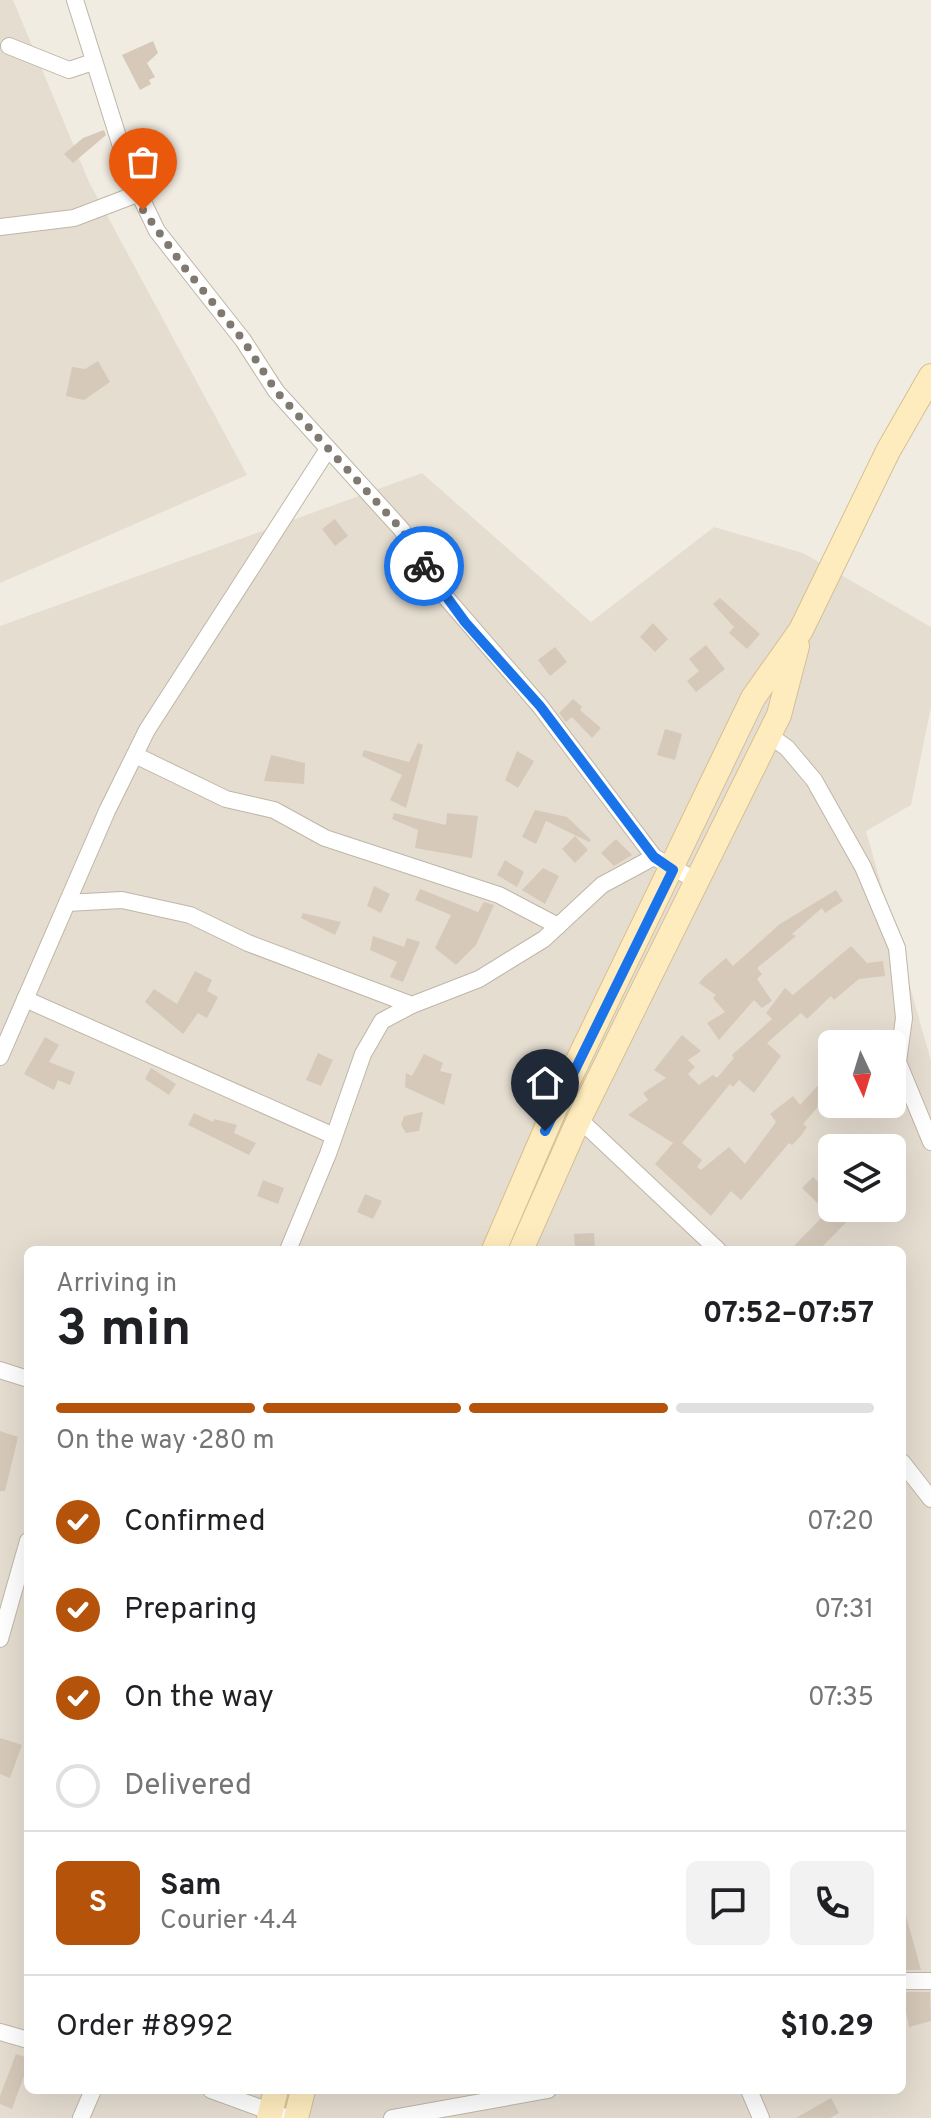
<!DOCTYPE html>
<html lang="en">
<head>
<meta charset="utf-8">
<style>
	body { margin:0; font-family:Overpass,sans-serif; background:#f2f2f2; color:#202124; height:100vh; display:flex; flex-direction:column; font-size:30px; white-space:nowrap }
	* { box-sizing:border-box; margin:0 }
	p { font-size:26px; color:#757577 }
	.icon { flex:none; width:44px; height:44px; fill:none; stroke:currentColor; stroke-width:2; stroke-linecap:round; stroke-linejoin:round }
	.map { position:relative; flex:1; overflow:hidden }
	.details { position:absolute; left:24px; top:1246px; width:882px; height:848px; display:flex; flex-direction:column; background:#fff; border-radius:12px; box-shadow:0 8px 32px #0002 }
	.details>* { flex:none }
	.needle { width:52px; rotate:176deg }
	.tools { position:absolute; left:818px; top:1030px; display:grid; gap:16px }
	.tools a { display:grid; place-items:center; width:88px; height:88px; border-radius:12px; background:#fff; box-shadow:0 8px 32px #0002; font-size:40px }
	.pin { position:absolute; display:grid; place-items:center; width:68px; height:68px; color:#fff; margin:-82px -34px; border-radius:50% 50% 50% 0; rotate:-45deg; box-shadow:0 0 8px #0007 }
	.pin .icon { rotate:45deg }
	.courier { position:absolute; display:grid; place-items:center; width:80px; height:80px; margin:-40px; border:6px solid #1a73e8; border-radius:50%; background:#fff; color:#222; box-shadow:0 2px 10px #0007 }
	.headline em { font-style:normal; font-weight:700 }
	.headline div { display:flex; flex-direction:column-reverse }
	.headline { display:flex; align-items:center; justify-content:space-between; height:136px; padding:0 32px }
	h1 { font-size:52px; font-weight:700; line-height:60px }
	.bar { display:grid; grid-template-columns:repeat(4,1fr); gap:12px 8px; align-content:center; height:96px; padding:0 32px }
	.bar i { height:10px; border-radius:6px; background:#e0e0e0 }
	.bar .selected { background:#b45309 }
	.bar p { grid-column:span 4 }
	.line { display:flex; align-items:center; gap:20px; padding:0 32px; border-top:2px solid #e0e0e0 }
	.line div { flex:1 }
	.round { display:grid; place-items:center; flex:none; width:84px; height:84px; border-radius:12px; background:#f2f2f2 }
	ol { padding:0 32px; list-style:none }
	li { display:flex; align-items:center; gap:24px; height:88px }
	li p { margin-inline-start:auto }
	li .icon { padding:8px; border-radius:50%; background:#b45309; color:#fff; stroke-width:4 }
	li:last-child { color:#757577 }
	li i { width:44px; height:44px; border:4px solid #e0e0e0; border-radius:50% }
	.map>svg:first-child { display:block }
	.residential { fill:#e5ddd0; fill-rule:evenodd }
	.building { fill:#d6c9ba }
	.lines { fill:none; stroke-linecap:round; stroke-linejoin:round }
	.minor-casing { stroke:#bfb6a8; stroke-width:18 }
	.secondary-casing { stroke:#d5c093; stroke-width:26 }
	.minor { stroke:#fff; stroke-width:16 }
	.secondary { stroke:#ffecbe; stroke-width:24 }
	.done { stroke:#7f7970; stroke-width:8; stroke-dasharray:0 14.4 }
	.route { stroke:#1a73e8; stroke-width:10 }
</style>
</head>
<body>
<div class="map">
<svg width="931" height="2118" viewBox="0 0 931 2118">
	<rect width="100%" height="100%" fill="#f1ece2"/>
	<!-- residential -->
	<g class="residential">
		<path d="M 0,0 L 13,0 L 89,182 L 247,475 L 0,583 Z"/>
		<path d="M 422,473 L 591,622 L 714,527 L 803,553 L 931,627 L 931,707 L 911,805 L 866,831 L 931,1061 L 931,2118 L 0,2118 L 0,626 ZM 832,1044 L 892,1044 L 892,1104 L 832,1104 ZM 832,1148 L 892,1148 L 892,1208 L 832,1208 ZM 28,1250 L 902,1250 L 902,2090 L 28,2090 Z"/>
	</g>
	<!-- building -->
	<g class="building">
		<path d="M 153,41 L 158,53 L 147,63 L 155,77 L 149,80 L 151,84 L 140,90 L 122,55 Z"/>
		<path d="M 104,130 L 106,135 L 73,163 L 64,154 L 83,138 Z"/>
		<path d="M 98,361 L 110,382 L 84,400 L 66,396 L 72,367 L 85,369 Z"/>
		<path d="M 335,519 L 348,536 L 335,546 L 322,529 Z"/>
		<path d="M 720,598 L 760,634 L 747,649 L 729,633 L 734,627 L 713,604 Z"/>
		<path d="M 653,623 L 668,639 L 655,652 L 640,637 Z"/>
		<path d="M 706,645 L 725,669 L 696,692 L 687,681 L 699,671 L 689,659 Z"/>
		<path d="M 555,647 L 567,662 L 550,676 L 538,660 Z"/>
		<path d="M 573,699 L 582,707 L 580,710 L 601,728 L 592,738 L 572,717 L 566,722 L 559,713 Z"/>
		<path d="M 665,729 L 682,734 L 675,760 L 657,755 Z"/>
		<path d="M 418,743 L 423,745 L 406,808 L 390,800 L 402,775 L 362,756 L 364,750 L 409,762 Z"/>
		<path d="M 517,751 L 534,761 L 518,788 L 505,780 Z"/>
		<path d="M 271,755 L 305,763 L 304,784 L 264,781 Z"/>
		<path d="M 535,810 L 567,817 L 591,840 L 589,842 L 546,821 L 536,844 L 522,837 Z"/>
		<path d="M 394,813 L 446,825 L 447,813 L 478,816 L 472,858 L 415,848 L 418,830 L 392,819 Z"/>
		<path d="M 575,836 L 588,850 L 575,863 L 562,849 Z"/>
		<path d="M 616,839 L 632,855 L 614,866 L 601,853 Z"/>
		<path d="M 505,860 L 524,872 L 517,887 L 497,875 Z"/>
		<path d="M 543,868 L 559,876 L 545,904 L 522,890 Z"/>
		<path d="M 374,886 L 390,894 L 381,913 L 367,906 Z"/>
		<path d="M 420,889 L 478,912 L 484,902 L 494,905 L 476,945 L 456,965 L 435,948 L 451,915 L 415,900 Z"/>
		<path d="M 836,890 L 843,901 L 825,913 L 822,908 L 792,934 L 796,936 L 757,968 L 762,974 L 757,979 L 772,1001 L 762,1008 L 754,1000 L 719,1040 L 707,1023 L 725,1012 L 713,998 L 716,995 L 699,983 L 704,977 L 726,958 L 733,966 L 780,924 Z"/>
		<path d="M 303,913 L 341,922 L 335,935 L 301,918 Z"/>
		<path d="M 373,936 L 404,947 L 407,938 L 420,942 L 403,982 L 390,977 L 397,962 L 370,950 Z"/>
		<path d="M 851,946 L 867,963 L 883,961 L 885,976 L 859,979 L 834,1000 L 831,996 L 807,1019 L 801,1013 L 767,1043 L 781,1056 L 754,1093 L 739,1080 L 733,1087 L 730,1084 L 682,1143 L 702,1160 L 697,1167 L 701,1170 L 729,1147 L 745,1164 L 776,1122 L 770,1114 L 793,1096 L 800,1105 L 832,1070 L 832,1091 L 803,1124 L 807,1127 L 800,1137 L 792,1145 L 789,1143 L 741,1200 L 731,1191 L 711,1216 L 655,1164 L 673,1143 L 628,1115 L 648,1100 L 643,1093 L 666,1078 L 654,1070 L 682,1035 L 701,1051 L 688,1060 L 695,1067 L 688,1074 L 699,1085 L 713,1075 L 717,1078 L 734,1058 L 732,1055 L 772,1019 L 766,1013 L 785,988 L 793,995 Z"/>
		<path d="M 195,971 L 212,980 L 207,991 L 218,997 L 207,1018 L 198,1013 L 183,1034 L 145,1002 L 154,989 L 177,1004 Z"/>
		<path d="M 45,1037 L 59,1045 L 49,1062 L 75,1072 L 70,1085 L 58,1080 L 54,1090 L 24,1074 Z"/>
		<path d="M 318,1053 L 333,1060 L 321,1086 L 306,1080 Z"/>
		<path d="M 424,1054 L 443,1063 L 440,1071 L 452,1074 L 444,1105 L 405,1087 L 406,1073 L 412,1076 Z"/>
		<path d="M 151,1068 L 176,1084 L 169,1095 L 145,1079 Z"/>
		<path d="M 423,1112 L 419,1131 L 406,1133 L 401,1125 L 404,1116 Z"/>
		<path d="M 194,1113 L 213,1122 L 214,1119 L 237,1125 L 234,1133 L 256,1143 L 249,1155 L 188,1125 Z"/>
		<path d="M 813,1177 L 832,1195 L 832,1208 L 860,1208 L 819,1250 L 790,1250 L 827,1212 L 802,1188 Z"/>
		<path d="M 263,1180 L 284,1188 L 278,1204 L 257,1196 Z"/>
		<path d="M 365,1194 L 382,1201 L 373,1219 L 357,1212 Z"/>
		<path d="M 594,1233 L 595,1250 L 575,1250 L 574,1234 Z"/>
		<path d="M 0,1431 L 18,1437 L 5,1491 L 0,1491 Z"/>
		<path d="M 0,1738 L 22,1745 L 10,1778 L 0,1774 Z"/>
		<path d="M 906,1916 L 921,1970 L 905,1970 L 902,1917 Z"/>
		<path d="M 902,1992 L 930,1992 L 931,2021 L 909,2027 Z"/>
		<path d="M 16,2054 L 28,2058 L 28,2065 L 12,2109 L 0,2104 L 0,2096 Z"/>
		<path d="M 831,2098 L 839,2113 L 830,2118 L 796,2118 Z"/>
	</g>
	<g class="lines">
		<!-- minor casing -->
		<g class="minor-casing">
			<g id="minor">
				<path d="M 75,0 L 130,175 L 157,231 L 243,340 L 276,391 L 402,530 L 436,586 L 540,706 L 654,857"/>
				<path d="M 9,46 L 69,70 L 93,62"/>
				<path d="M 0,227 L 74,218 L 137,194"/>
				<path d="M 769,735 L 787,748 L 814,780 L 863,867 L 897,948 L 904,1018 L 898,1062 L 931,1142"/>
				<path d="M 135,755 L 226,799 L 274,810 L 325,838 L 499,895 L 558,926"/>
				<path d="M 67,903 L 122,900 L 190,915 L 248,943 L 412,1005 L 479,979 L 544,939 L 602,885 L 654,857 L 697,881"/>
				<path d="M 25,999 L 334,1136"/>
				<path d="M 0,1057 L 107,811 L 147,730 L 328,449"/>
				<path d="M 579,1119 L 718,1250"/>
				<path d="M 288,1250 L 328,1154 L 363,1054 L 382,1021 L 412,1005"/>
				<path d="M 0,1370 L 28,1379"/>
				<path d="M 902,1462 L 931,1499"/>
				<path d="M 0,1639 L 28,1541"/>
				<path d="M 902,1981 L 931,1981"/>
				<path d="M 0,2032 L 28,2040"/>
				<path d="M 211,2090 L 288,2118"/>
				<path d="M 749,2090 L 761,2118"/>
				<path d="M 81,2118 L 93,2090"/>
				<path d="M 392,2118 L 548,2090"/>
			</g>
		</g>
		<!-- secondary casing -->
		<g class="secondary-casing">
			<g id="secondary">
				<path d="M 494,1250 L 556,1106 L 753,698 L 801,630 L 888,451 L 931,376"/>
				<path d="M 521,1250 L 579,1119 L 779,715 L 797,646"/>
				<path d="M 269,2118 L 276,2090"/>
				<path d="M 296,2118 L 303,2090"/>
			</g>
		</g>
		<!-- minor -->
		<use href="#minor" class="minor"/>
		<!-- secondary -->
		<use href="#secondary" class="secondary"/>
	</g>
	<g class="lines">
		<!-- done -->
		<path class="done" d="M 143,210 L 184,267 L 243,340 L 276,391 L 402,530 L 424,566"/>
		<!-- route -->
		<path class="route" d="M 424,566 L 465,622 L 540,706 L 654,857 L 673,870 L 545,1131"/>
	</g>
</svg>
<div class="tools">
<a><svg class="needle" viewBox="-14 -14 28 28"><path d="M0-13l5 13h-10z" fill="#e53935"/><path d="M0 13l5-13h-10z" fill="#757577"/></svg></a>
<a><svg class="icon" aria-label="layers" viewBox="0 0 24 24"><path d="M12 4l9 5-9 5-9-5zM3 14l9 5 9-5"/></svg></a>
</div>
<div class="pin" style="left:143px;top:210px;background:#ea580c"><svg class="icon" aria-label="bag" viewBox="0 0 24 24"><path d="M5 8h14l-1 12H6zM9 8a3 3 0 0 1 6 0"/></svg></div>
<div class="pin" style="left:545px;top:1131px;background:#1f2937"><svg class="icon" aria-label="home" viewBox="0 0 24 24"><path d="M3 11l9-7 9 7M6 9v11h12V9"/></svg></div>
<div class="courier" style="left:424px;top:566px"><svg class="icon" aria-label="bike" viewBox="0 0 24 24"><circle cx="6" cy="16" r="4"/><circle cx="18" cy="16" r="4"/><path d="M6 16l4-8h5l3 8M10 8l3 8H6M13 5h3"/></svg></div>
<section class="details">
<div class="headline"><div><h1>3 min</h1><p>Arriving in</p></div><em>07:52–07:57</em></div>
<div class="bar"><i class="selected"></i><i class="selected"></i><i class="selected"></i><i></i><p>On the way · 280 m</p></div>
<ol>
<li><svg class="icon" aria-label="check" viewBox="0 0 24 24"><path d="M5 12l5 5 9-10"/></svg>Confirmed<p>07:20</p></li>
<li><svg class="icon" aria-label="check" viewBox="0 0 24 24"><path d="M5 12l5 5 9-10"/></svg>Preparing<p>07:31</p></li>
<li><svg class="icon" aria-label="check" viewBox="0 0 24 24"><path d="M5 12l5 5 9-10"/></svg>On the way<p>07:35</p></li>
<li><i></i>Delivered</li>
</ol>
<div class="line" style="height:144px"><b class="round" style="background:#b45309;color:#fff">S</b><div><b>Sam</b><p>Courier · 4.4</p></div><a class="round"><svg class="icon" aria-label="chat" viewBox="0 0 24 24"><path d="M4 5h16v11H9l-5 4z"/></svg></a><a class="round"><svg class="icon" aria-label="phone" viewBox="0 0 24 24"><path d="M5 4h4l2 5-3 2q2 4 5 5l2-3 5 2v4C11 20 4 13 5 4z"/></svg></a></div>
<div class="line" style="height:104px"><div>Order #8992</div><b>$10.29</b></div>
</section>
</div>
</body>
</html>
